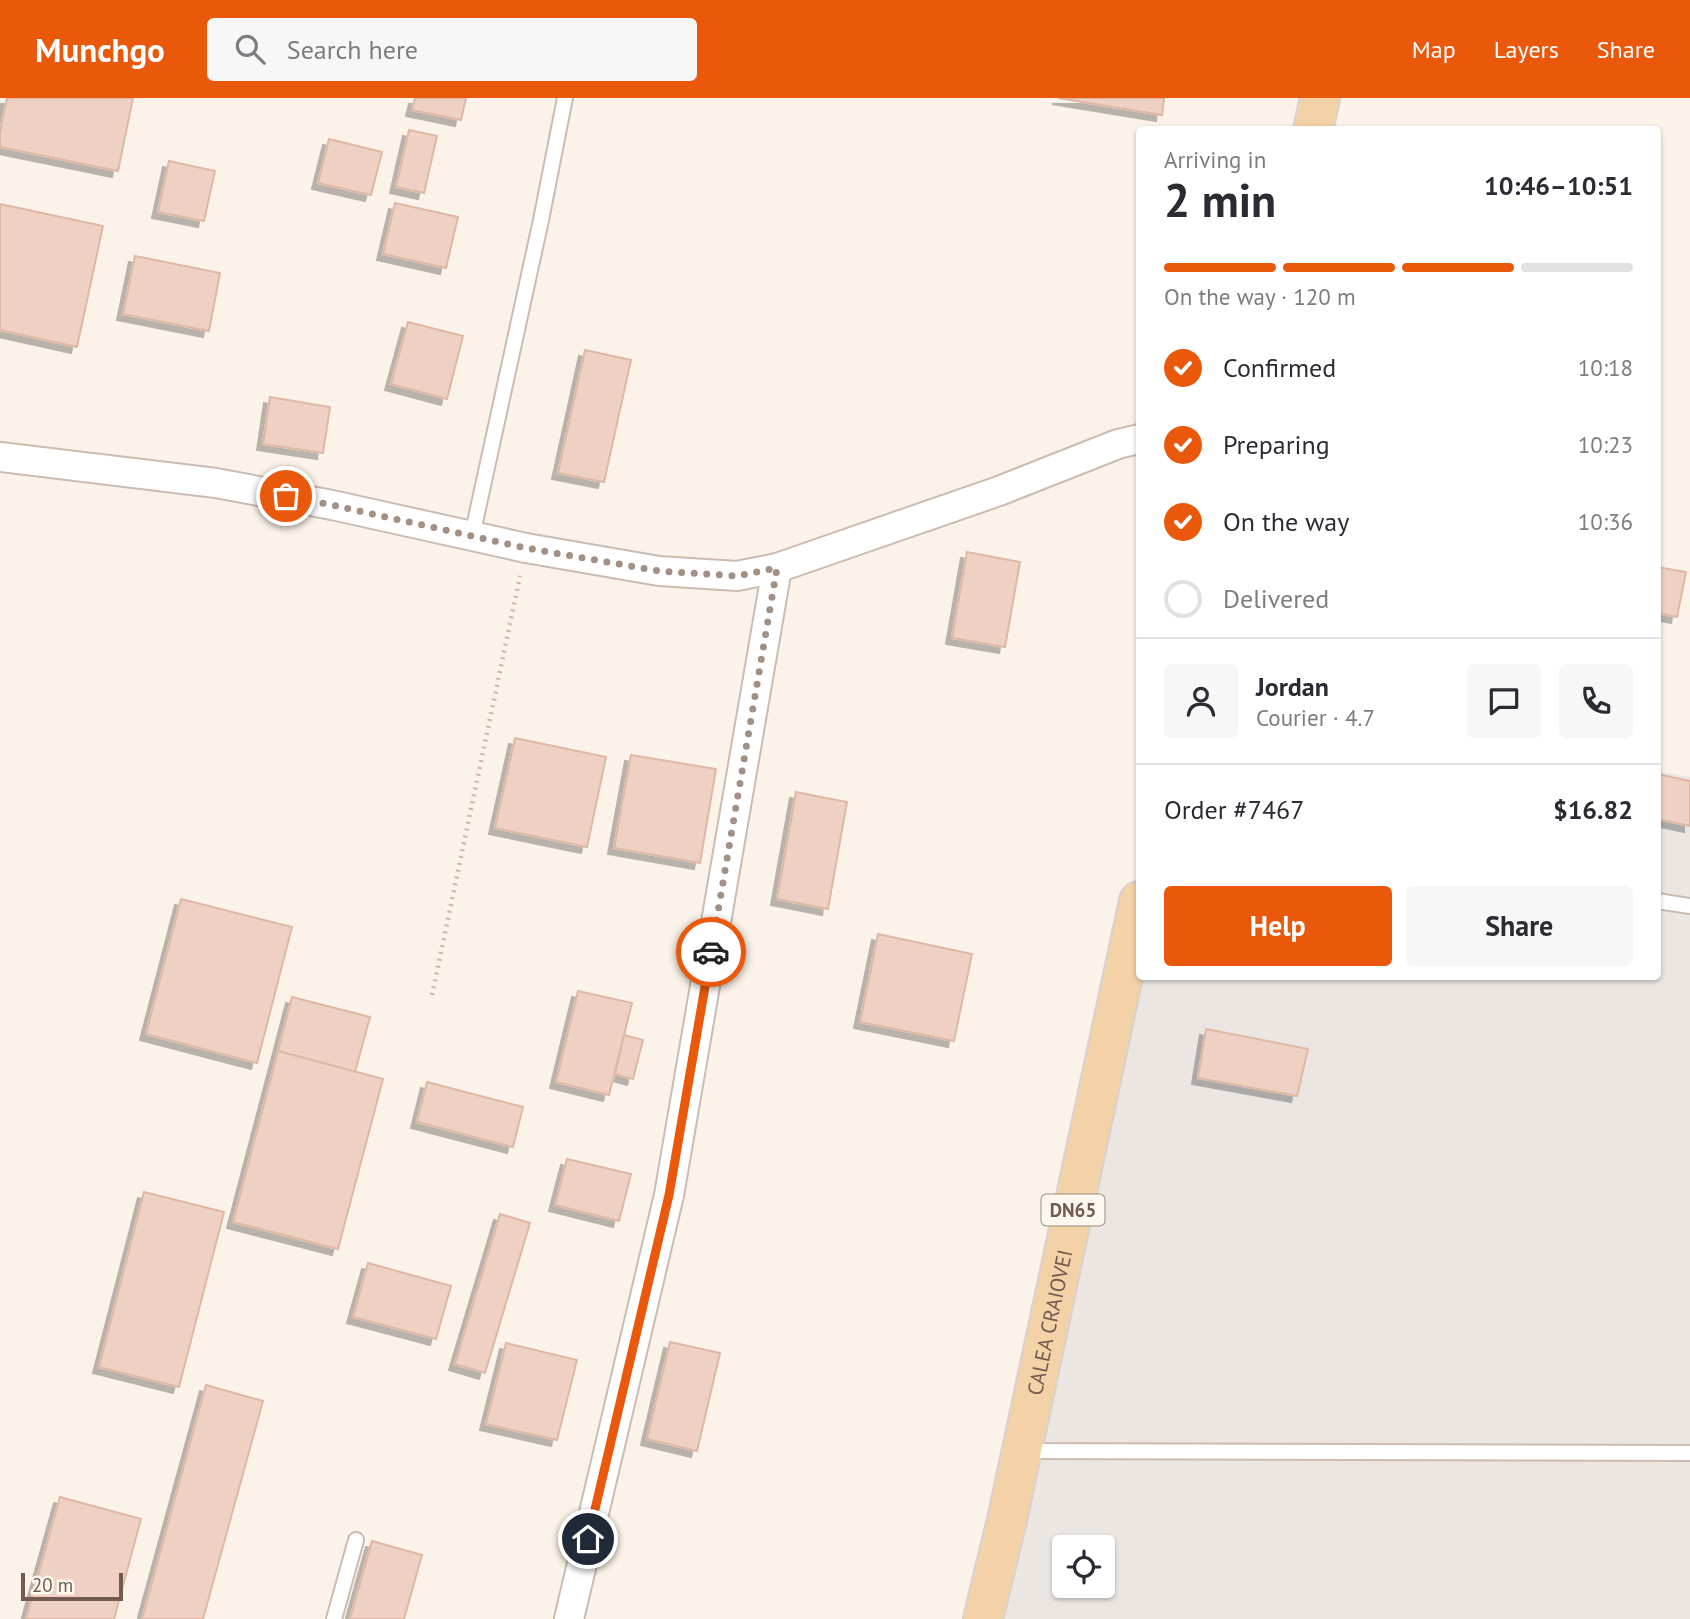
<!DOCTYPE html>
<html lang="en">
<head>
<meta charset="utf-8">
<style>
	body { margin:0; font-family:"PT Sans",sans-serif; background:#f7f7f7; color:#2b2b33; height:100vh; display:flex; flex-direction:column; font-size:26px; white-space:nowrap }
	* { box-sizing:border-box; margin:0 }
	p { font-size:23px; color:#7c7c81 }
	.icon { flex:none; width:38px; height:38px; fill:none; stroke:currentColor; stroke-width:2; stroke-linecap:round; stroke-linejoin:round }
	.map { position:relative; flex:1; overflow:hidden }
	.details { position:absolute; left:1136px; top:28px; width:525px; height:854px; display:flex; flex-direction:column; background:#fff; border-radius:7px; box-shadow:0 2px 5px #0004 }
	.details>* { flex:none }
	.tools { position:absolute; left:1052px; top:1437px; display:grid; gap:14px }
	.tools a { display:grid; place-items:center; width:63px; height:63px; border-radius:7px; background:#fff; box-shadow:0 2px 5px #0004; font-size:35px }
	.scale { position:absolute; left:21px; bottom:18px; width:102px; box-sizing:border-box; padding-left:7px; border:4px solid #735a4f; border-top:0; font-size:19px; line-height:24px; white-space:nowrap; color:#735a4f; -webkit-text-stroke:5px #fdf7ef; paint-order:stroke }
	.pin { position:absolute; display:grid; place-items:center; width:60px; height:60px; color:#fff; margin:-30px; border:4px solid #fff; border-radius:50%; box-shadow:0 2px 7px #0007 }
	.courier { position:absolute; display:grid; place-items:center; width:70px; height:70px; margin:-35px; border:5px solid #ea580c; border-radius:50%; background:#fff; color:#222; box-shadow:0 2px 9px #0007 }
	.summary em { font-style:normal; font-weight:600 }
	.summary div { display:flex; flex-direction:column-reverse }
	.summary { display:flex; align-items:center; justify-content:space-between; height:119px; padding:0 28px }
	h1 { font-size:46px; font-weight:600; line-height:52px }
	.bar { display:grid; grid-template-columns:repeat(4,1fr); gap:10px 7px; align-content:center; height:84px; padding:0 28px }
	.bar i { height:9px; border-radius:5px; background:#e1e1e2 }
	.bar .on { background:#ea580c }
	.bar p { grid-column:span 4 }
	.line { display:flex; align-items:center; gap:18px; padding:0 28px; border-top:2px solid #e1e1e2 }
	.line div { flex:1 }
	.round { display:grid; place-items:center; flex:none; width:74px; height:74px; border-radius:7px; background:#f7f7f7 }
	ol { padding:0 28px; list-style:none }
	li { display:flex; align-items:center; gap:21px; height:77px }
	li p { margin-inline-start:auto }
	li .icon { padding:7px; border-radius:50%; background:#ea580c; color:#fff; stroke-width:4 }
	li:last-child { color:#7c7c81 }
	li i { width:38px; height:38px; border:4px solid #e1e1e2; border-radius:50% }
	.button { display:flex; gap:14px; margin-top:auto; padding:14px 28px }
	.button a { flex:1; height:80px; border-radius:7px; background:#ea580c; color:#fff; font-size:28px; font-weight:600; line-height:80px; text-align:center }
	.button a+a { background:#f7f7f7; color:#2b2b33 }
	header { display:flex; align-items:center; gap:42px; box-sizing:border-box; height:98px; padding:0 35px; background:#ea580c; color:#fff }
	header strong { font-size:33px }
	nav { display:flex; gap:38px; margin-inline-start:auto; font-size:24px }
	.search { width:490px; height:63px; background:#f7f7f7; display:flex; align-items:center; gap:18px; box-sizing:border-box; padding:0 24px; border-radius:7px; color:#7c7c81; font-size:26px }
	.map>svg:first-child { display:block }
	.industrial { fill:#ece6e2; fill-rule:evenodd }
	.building { fill:#eed1c3; stroke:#dfb8a5; stroke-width:2; filter:url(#shadow) }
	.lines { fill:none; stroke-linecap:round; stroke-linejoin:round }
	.service-casing { stroke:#ccbbb0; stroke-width:18 }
	.minor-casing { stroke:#ccbbb0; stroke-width:32 }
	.primary-casing { stroke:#d8d1ce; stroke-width:42 }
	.path { stroke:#d3b5a6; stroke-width:4.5; stroke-dasharray:2 5; stroke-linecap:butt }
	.service { stroke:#fff; stroke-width:14 }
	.minor { stroke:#fff; stroke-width:28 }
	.primary { stroke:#f3d2a8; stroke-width:38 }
	.done { stroke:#a39085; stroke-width:7; stroke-dasharray:0 12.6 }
	.route { stroke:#ea580c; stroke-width:9 }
	.labels { text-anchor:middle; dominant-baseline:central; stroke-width:6; stroke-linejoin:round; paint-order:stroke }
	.shield { fill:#fdf7ef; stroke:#9c897f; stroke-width:2 }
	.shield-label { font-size:19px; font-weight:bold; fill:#735a4f }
	.street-label { font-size:21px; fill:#735a4f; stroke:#fdf7ef }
</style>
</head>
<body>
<header>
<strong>Munchgo</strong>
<div class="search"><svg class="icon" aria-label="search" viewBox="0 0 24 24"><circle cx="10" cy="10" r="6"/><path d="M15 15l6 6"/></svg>Search here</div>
<nav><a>Map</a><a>Layers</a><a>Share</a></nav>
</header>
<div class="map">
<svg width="1690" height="1521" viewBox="0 0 1690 1521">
	<defs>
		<filter id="shadow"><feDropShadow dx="-6" dy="6" stdDeviation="0" flood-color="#0004"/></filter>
	</defs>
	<rect width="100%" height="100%" fill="#fbf3e9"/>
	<!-- industrial -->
	<path class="industrial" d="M 1657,673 L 1690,679 L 1690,1521 L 988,1521 L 1142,879 L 1657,878 ZM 1064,1449 L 1102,1449 L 1102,1488 L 1064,1488 Z"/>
	<!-- building -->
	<g class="building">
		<path d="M 7,0 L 133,0 L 118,73 L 0,49 L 0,34 Z"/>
		<path d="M 415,0 L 466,0 L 461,22 L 412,12 Z"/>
		<path d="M 1058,0 L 1164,0 L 1162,17 Z"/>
		<path d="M 409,32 L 437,38 L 424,95 L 396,89 Z"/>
		<path d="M 329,41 L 382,54 L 371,97 L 318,85 Z"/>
		<path d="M 169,63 L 215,73 L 204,123 L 158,114 Z"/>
		<path d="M 395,105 L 458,119 L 446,170 L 383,156 Z"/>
		<path d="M 0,106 L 103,128 L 77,249 L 0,232 Z"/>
		<path d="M 135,158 L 220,175 L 209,233 L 123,216 Z"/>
		<path d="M 408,224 L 463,238 L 447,301 L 391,286 Z"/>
		<path d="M 585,252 L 631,262 L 604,384 L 558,375 Z"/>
		<path d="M 270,299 L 330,309 L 323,355 L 263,346 Z"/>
		<path d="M 967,454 L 1020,464 L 1005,549 L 952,540 Z"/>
		<path d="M 1657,469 L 1686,474 L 1677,519 L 1657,515 Z"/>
		<path d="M 515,640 L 606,659 L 587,749 L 495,730 Z"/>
		<path d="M 631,657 L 716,671 L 700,765 L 614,750 Z"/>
		<path d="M 1657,676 L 1690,683 L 1690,728 L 1657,721 Z"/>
		<path d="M 796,694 L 847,704 L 828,811 L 777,801 Z"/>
		<path d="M 181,801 L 292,829 L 257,965 L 146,936 Z"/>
		<path d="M 878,836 L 972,856 L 954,943 L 860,924 Z"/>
		<path d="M 578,893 L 632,905 L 609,997 L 556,984 Z"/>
		<path d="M 292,899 L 370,919 L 355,974 L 278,953 Z"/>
		<path d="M 1206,931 L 1308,951 L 1297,998 L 1198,980 Z"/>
		<path d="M 624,937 L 643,942 L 633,981 L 615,976 Z"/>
		<path d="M 278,953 L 383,981 L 338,1151 L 233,1124 Z"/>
		<path d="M 427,984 L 523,1009 L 513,1049 L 417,1024 Z"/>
		<path d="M 567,1061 L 631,1076 L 619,1123 L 555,1107 Z"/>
		<path d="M 144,1094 L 224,1114 L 179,1289 L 99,1269 Z"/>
		<path d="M 500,1116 L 530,1125 L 485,1275 L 455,1266 Z"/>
		<path d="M 368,1165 L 451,1188 L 436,1241 L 353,1219 Z"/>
		<path d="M 670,1244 L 720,1255 L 697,1353 L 647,1341 Z"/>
		<path d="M 506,1245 L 577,1262 L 557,1342 L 486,1326 Z"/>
		<path d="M 206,1287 L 263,1303 L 203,1521 L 142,1521 Z"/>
		<path d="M 60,1399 L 141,1421 L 114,1521 L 26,1521 Z"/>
		<path d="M 372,1443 L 422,1457 L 404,1521 L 350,1521 Z"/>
	</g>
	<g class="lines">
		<!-- service casing -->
		<g class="service-casing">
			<g id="service">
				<path d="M 472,438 L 541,122 L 565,0"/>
				<path d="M 1657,803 L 1690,808"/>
				<path d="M 1023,1353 L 1690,1355"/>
				<path d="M 334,1521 L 356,1442"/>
			</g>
		</g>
		<!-- minor casing -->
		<g class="minor-casing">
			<g id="minor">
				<path d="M 0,359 L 216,385 L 332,407 L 526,450 L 659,473 L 737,478 L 777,470 L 999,393 L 1118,346 L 1139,341"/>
				<path d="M 569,1521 L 669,1097 L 777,470"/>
			</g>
		</g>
		<!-- primary casing -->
		<g class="primary-casing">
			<g id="primary">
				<path d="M 1313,32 L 1320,0"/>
				<path id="s1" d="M 983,1521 L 1007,1422 L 1139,803"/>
			</g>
		</g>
		<!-- path -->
		<path class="path" d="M 432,897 L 520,478"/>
		<!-- service -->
		<use href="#service" class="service"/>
		<!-- minor -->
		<use href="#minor" class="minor"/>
		<!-- primary -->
		<use href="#primary" class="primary"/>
	</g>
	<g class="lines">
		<!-- done -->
		<path class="done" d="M 286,398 L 332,407 L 526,450 L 659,473 L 737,478 L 777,470 L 711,854"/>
		<!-- route -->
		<path class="route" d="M 588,1441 L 669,1097 L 711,854"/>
	</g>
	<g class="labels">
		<!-- shield labels -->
		<rect class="shield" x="1041.5" y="1096.5" width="63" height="31" rx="5"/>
		<g class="shield-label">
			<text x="1073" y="1112">DN65</text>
		</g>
		<!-- street labels -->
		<g class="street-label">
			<text stroke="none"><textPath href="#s1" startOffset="304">CALEA CRAIOVEI</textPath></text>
		</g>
	</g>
</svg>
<div class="tools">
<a><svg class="icon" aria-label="locate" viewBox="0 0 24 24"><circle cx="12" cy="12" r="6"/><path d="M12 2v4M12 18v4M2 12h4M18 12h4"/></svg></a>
</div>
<div class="scale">20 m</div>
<div class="pin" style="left:286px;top:398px;background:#ea580c"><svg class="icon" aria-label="bag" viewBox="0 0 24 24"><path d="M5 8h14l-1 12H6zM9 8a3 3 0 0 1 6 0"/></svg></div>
<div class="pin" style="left:588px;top:1441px;background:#1f2937"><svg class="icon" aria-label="home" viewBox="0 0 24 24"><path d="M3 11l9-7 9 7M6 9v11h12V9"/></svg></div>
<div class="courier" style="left:711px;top:854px"><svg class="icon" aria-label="car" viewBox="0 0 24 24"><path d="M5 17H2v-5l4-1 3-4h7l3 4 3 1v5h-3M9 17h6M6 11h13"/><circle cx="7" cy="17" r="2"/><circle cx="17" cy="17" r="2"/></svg></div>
<section class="details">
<div class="summary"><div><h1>2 min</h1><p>Arriving in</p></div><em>10:46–10:51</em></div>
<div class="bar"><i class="on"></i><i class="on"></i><i class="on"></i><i></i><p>On the way · 120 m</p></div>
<ol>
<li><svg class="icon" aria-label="check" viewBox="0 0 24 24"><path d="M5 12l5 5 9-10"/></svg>Confirmed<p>10:18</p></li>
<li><svg class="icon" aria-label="check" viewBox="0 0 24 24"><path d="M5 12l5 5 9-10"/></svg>Preparing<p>10:23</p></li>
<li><svg class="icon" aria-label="check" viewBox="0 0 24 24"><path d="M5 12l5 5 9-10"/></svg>On the way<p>10:36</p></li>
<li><i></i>Delivered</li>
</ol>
<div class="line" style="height:126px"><a class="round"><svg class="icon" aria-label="person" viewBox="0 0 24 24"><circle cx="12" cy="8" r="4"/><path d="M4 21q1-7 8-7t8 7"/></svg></a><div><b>Jordan</b><p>Courier · 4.7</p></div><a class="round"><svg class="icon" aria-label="chat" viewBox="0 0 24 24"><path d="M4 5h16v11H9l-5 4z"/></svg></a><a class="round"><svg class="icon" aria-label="phone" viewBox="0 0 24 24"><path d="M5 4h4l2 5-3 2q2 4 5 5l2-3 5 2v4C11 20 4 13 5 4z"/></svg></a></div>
<div class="line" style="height:91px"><div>Order #7467</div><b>$16.82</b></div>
<div class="button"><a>Help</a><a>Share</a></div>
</section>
</div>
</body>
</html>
